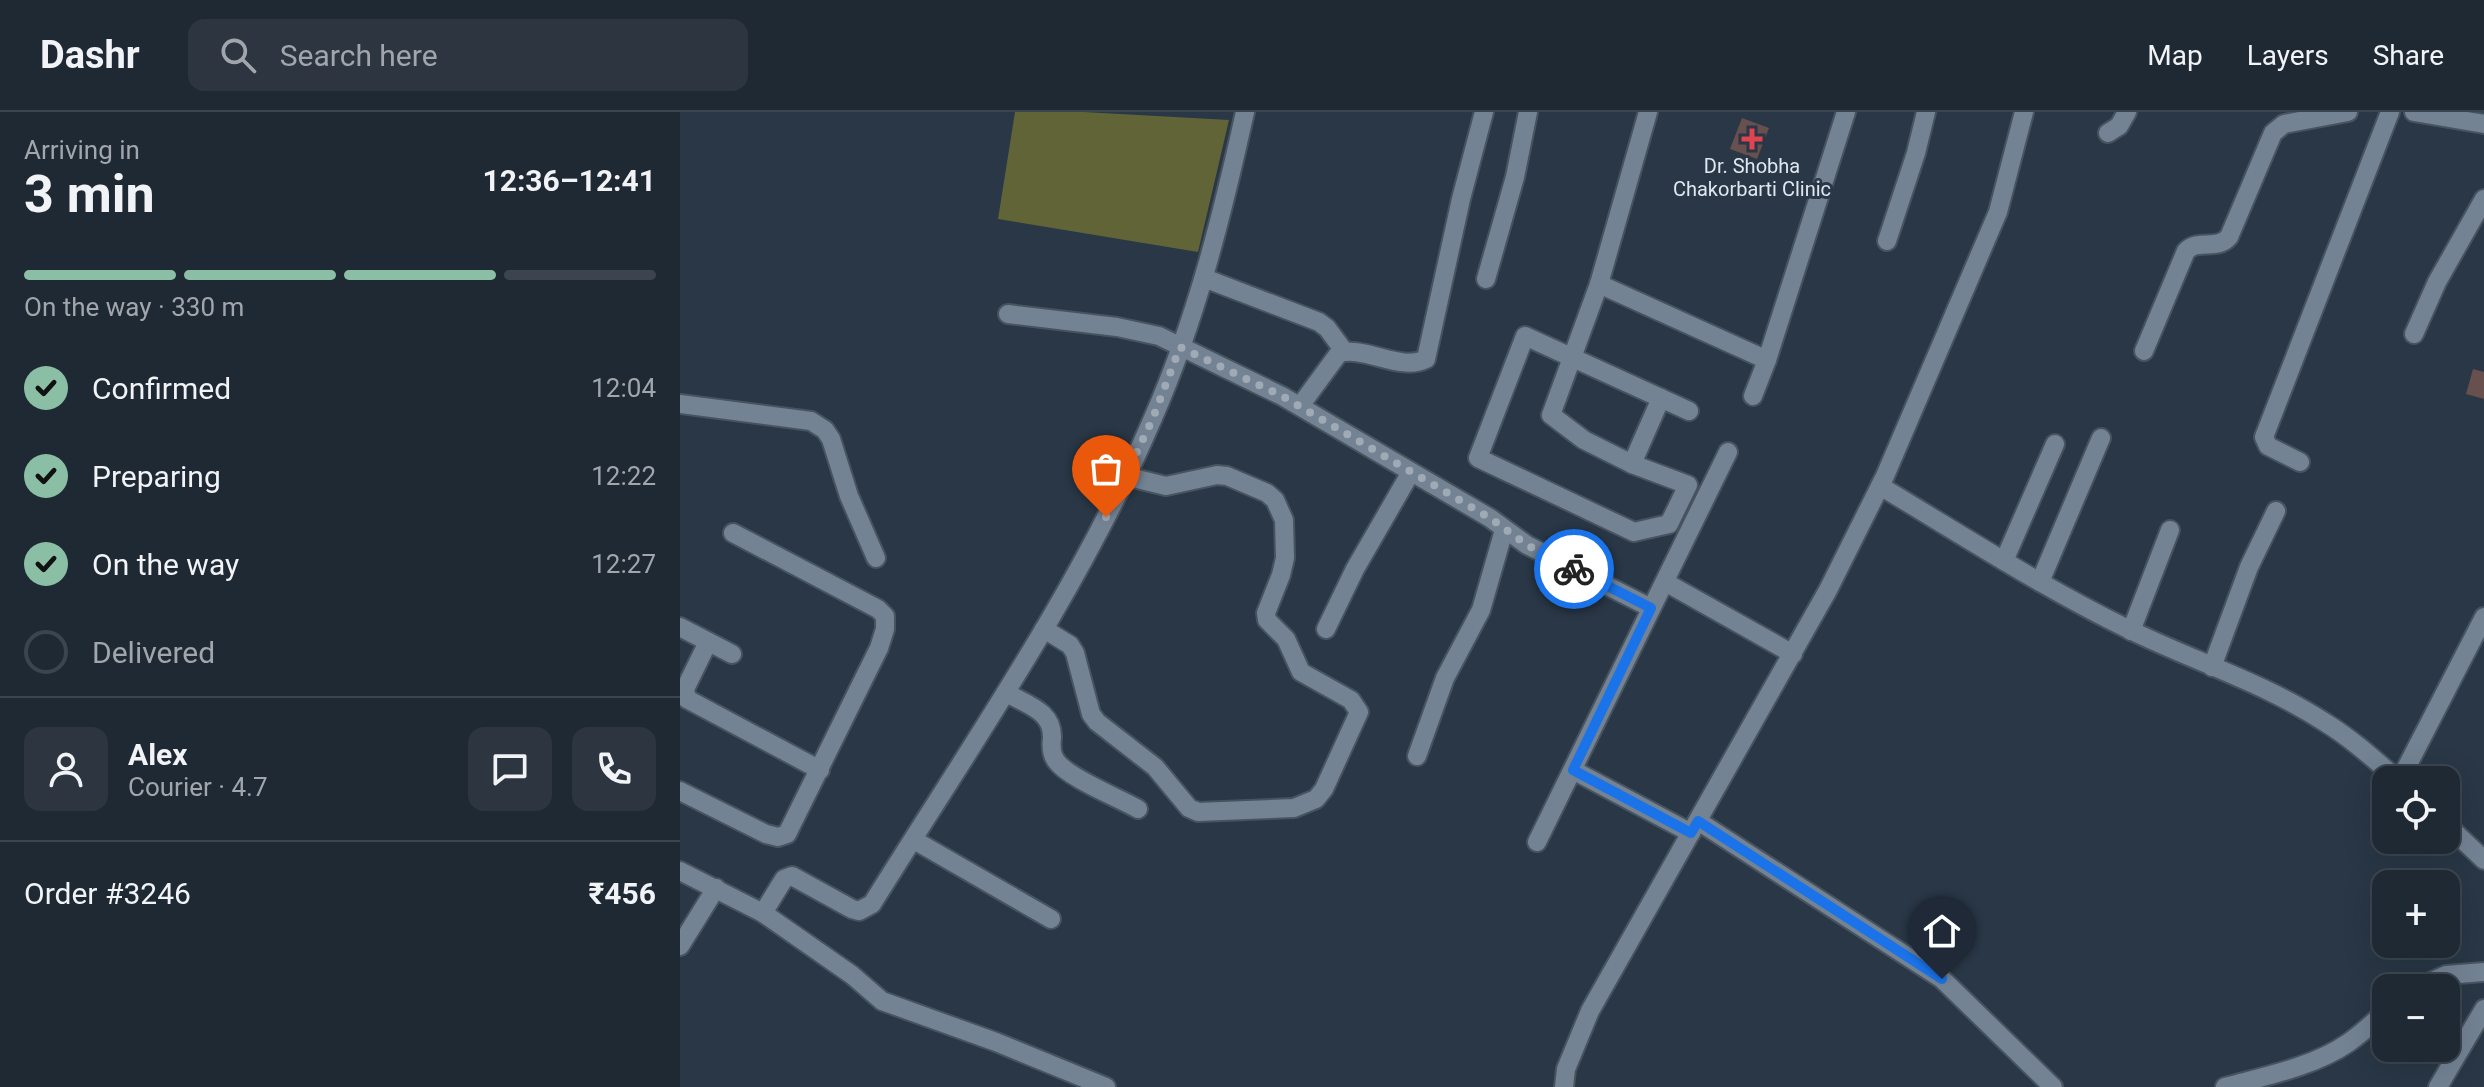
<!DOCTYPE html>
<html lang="en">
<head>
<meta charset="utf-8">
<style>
	body { margin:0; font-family:Roboto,sans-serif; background:#2c3540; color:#f1f3f6; height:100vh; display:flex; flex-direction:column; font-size:30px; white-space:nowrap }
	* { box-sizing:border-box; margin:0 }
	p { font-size:26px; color:#a1a6ac }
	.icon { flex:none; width:44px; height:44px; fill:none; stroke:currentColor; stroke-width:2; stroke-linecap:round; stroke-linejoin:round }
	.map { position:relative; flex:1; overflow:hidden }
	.details { display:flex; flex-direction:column; background:#1f2934; width:680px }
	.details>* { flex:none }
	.fabs { position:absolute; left:1692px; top:654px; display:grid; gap:16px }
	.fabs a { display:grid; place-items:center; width:88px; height:88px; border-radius:16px; background:#1f2934; box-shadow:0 8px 32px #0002,0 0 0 2px #3c454f; font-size:40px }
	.pin { position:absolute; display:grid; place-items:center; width:68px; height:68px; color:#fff; margin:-82px -34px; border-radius:50% 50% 50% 0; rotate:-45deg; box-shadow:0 0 8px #0007 }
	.pin .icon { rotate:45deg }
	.courier { position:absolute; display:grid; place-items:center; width:80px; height:80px; margin:-40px; border:6px solid #1a73e8; border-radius:50%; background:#fff; color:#222; box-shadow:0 2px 10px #0007 }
	.headline em { font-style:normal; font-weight:700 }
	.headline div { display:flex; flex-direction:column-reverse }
	.headline { display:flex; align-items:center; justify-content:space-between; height:136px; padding:0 24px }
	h1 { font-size:52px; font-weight:700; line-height:60px }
	.bar { display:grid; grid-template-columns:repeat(4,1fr); gap:12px 8px; align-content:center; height:96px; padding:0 24px }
	.bar i { height:10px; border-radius:6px; background:#3c454f }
	.bar .current { background:#8abfa5 }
	.bar p { grid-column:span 4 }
	.line { display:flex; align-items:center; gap:20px; padding:0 24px; border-top:2px solid #3c454f }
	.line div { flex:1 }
	.round { display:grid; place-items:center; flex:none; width:84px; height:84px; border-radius:16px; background:#2c3540 }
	ol { padding:0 24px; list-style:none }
	li { display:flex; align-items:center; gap:24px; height:88px }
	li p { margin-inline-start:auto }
	li .icon { padding:8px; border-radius:50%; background:#8abfa5; color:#111; stroke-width:4 }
	li:last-child { color:#a1a6ac }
	li i { width:44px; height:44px; border:4px solid #3c454f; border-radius:50% }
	header { display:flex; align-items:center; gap:48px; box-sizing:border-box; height:112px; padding:0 40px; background:#1f2934; border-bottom:2px solid #3c454f }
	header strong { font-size:38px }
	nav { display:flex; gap:44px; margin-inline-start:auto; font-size:28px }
	.search { width:560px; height:72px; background:#2c3540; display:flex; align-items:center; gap:20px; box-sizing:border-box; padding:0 28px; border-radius:16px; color:#a1a6ac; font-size:30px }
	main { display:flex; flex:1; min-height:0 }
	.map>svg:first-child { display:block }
	.green { fill:#606437 }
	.building { fill:#67504d }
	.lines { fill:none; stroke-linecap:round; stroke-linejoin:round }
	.minor-casing { stroke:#47535f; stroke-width:22 }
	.minor { stroke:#738394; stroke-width:18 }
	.done { stroke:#9faab5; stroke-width:8; stroke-dasharray:0 14.4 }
	.route { stroke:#1a73e8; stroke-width:10 }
	.health-dot { fill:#e0444e; stroke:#293746; stroke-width:3 }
	.labels { text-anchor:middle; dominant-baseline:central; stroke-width:6; stroke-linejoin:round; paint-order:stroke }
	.poi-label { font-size:20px; fill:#dfe8f1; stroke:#293746 }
</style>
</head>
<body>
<header>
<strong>Dashr</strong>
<div class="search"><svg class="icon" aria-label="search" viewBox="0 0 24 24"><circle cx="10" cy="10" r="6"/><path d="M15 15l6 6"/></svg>Search here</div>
<nav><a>Map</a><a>Layers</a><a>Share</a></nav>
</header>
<main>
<section class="details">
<div class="headline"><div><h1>3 min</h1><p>Arriving in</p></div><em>12:36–12:41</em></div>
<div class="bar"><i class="current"></i><i class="current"></i><i class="current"></i><i></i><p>On the way · 330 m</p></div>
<ol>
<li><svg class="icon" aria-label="check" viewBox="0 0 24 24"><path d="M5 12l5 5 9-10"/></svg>Confirmed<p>12:04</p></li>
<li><svg class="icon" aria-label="check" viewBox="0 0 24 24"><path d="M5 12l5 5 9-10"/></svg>Preparing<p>12:22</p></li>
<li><svg class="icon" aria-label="check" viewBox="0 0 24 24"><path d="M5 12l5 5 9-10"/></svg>On the way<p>12:27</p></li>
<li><i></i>Delivered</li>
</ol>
<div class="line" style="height:144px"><a class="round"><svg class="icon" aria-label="person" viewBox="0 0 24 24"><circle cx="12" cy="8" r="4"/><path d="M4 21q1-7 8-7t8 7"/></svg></a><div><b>Alex</b><p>Courier · 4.7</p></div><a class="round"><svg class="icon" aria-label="chat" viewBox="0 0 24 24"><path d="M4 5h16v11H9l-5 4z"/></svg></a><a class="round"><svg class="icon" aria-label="phone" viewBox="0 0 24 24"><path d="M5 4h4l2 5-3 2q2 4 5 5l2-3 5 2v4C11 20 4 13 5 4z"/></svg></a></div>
<div class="line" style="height:104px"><div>Order #3246</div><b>₹456</b></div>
</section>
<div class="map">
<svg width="1804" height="975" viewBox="0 0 1804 975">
	<rect width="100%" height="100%" fill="#293746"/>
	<!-- green -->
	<path class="green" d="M 335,0 L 404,0 L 549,8 L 518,140 L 318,107 Z"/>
	<!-- building -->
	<g class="building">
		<path d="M 1062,6 L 1089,16 L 1077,47 L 1050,37 Z"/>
		<path d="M 1793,257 L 1804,260 L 1804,287 L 1786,282 Z"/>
	</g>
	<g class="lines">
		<!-- minor casing -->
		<g class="minor-casing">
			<g id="minor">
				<path d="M 968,0 L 919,172 L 871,303 L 904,328 L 952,352 L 981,286"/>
				<path d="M 1734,0 L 1804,12"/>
				<path d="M 1428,21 L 1439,14 L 1447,0"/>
				<path d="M 1207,129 L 1236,41 L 1246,0"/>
				<path d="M 524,166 L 639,210 L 647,216 L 664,239"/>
				<path d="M 806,167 L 835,65 L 848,0"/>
				<path d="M 919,172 L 1087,248"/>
				<path d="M 328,202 L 437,215 L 479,224 L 602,284 L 810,406 L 847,433 L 971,496"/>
				<path d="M 1734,222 L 1757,170 L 1804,87"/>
				<path d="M 1464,239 L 1506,139 C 1519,126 1537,139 1549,125 L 1593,21 L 1604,12 L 1668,0"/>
				<path d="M 1073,284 L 1087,248 L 1166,0"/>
				<path d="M 0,292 L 131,309 L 145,318 L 151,327 L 169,384 L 196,446"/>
				<path d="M 620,294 L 659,241 C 686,234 721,260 746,247 L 781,87 L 804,0"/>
				<path d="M 1620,350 L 1588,334 L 1584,325 L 1710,0"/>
				<path d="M 952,352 L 1008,373 L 989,412 L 954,420 L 798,346 L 845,224 L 1009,299"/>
				<path d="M 1200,374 C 1282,423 1362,475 1448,517 C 1513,549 1585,571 1646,611 C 1672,627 1695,648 1718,668"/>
				<path d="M 1324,449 L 1375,332"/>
				<path d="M 985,470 L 1113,542"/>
				<path d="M 1360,470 L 1421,326"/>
				<path d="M 0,515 L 52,542"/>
				<path d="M 364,517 L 390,533 L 395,541 L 411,602 L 417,610 L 475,655 L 509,696 L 518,700 L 614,696 L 636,687 L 644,677 L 679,600 L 671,588 L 621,560 L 606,527 L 587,508 L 586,501 L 601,463 L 605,446 L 604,408 L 595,388 L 587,381 L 547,364 L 537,363 L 486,374 L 445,364"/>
				<path d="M 646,517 L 675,457 L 731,360"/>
				<path d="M 1451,519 L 1490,418"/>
				<path d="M 28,530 L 5,577 L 7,587 L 140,658"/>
				<path d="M 1532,555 L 1569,455 L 1596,399"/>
				<path d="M 327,581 C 347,593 373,599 372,626 C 371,634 371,643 377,650 C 389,666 439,686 458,697"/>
				<path d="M 737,644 L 765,566 L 801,498 L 824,418"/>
				<path d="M 893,658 L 1011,721"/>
				<path d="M 1720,668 L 1804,505"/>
				<path d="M 0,679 L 86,722 L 98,725 L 107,722 L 199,536 L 205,517 L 205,504 L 198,497 L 53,421"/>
				<path d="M 1018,709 L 1262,867 L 1373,975"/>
				<path d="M 1766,712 L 1804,748"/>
				<path d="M 234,728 L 371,807"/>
				<path d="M 857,730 L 1048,340"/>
				<path d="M 0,759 L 83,801 L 172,863 L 202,889 L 316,930 L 426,975"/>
				<path d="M 83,801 L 104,767 L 112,764 L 172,797 L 179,799 L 192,792 C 291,633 399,479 473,306 C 516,208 542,104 565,0"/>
				<path d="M 0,834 L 36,776"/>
				<path d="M 1737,876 L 1766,863 L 1804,860"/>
				<path d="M 884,975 L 886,957 L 910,899 L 1148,478 L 1205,364 L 1318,100 L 1344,0"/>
				<path d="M 1545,975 C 1585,964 1633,955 1668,931 C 1681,922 1694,910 1706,899"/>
				<path d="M 1758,975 L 1804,897"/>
			</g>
		</g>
		<!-- minor -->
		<use href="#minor" class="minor"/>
	</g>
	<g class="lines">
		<!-- done -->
		<path class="done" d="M 426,405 L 473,306 L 500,235 L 602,284 L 810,406 L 847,433 L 894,457"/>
		<!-- route -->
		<path class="route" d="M 894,457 L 971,496 L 893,658 L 1011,721 L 1018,709 L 1262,867"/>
	</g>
	<!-- markers -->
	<path class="health-dot" d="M1068 15h8v8h8v8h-8v8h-8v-8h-8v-8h8z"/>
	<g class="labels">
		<!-- poi labels -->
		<g class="poi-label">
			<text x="1072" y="54">Dr. Shobha<tspan x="1072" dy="23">Chakorbarti Clinic</tspan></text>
		</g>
	</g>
</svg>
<div class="fabs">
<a><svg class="icon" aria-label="locate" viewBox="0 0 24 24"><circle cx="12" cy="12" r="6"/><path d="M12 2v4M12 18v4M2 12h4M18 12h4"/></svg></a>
<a>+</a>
<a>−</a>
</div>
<div class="pin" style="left:426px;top:405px;background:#ea580c"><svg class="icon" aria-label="bag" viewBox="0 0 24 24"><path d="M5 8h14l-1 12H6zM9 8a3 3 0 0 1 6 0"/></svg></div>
<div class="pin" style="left:1262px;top:867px;background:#1f2937"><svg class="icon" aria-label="home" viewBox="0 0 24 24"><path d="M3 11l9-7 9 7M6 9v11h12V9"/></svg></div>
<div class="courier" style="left:894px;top:457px"><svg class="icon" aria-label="bike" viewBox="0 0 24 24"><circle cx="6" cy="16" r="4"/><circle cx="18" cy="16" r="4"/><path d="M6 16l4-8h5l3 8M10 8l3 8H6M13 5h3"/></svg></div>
</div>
</main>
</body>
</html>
